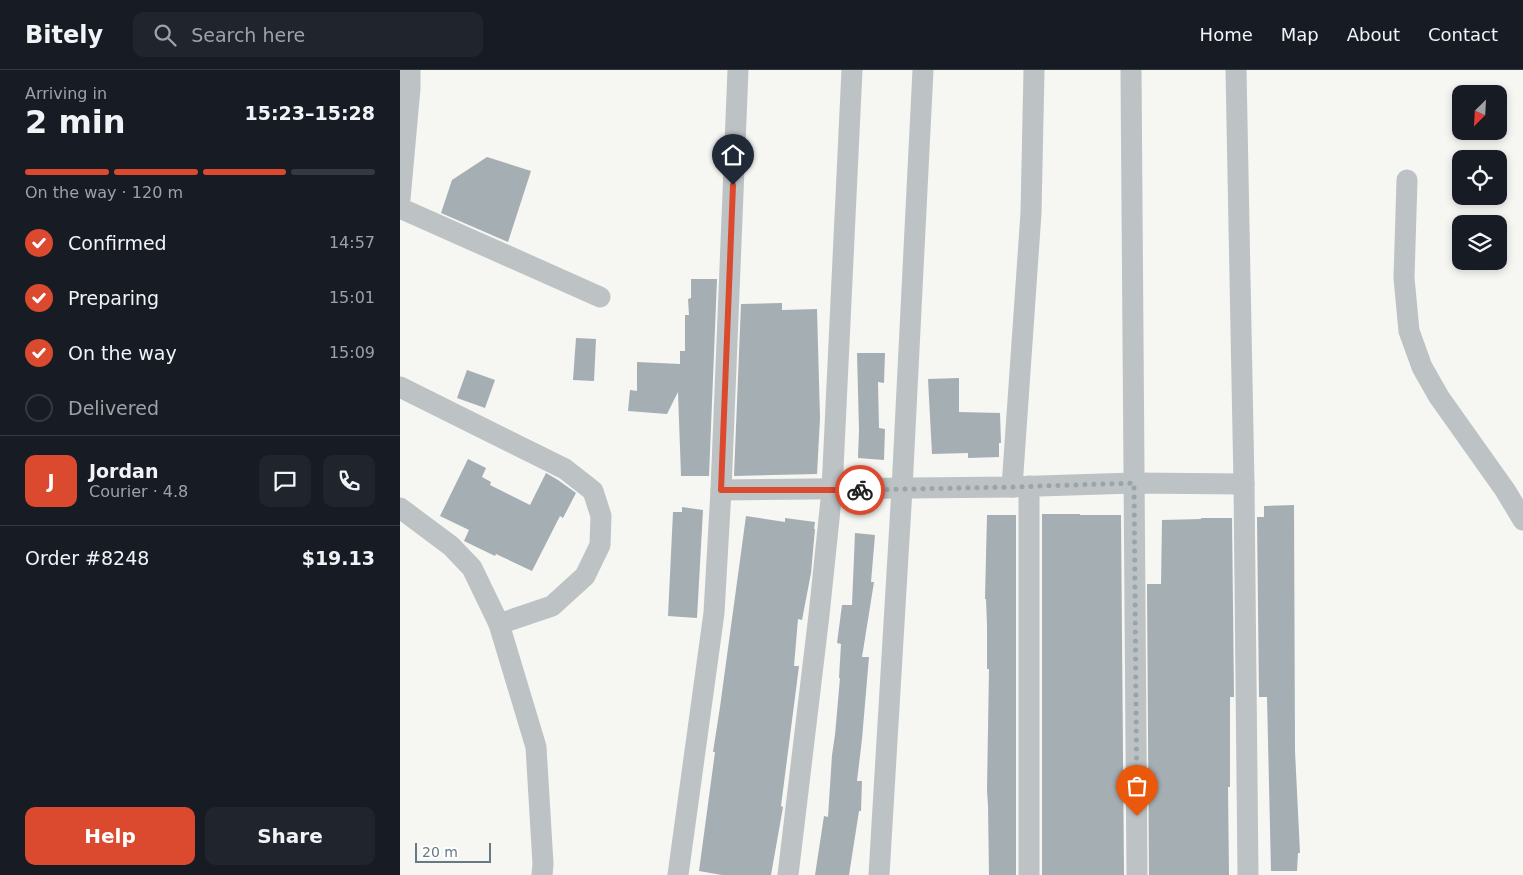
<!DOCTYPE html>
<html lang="en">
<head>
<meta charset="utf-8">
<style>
	body { margin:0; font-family:"DejaVu Sans",sans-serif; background:#20242c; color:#f1f3f6; height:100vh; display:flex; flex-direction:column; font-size:19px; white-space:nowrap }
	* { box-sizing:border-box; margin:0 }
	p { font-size:16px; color:#9ea1a6 }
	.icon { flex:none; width:28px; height:28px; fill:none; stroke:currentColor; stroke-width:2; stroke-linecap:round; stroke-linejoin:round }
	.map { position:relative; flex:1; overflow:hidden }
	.details { display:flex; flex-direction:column; background:#171b24; width:400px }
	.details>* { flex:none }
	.needle { width:32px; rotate:204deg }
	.controls { position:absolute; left:1052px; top:15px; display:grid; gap:10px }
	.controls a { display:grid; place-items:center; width:55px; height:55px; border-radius:10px; background:#171b24; box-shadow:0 2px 8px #0003; font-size:25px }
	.scale { position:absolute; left:15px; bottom:12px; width:76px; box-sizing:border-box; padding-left:5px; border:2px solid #677983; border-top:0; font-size:14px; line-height:18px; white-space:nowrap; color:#677983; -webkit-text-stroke:4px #fff; paint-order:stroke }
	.pin { position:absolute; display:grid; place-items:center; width:42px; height:42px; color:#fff; margin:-51px -21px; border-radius:50% 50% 50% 0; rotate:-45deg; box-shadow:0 0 5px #0007 }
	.pin .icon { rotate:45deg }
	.courier { position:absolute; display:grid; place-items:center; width:50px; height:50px; margin:-25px; border:4px solid #db4a2e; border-radius:50%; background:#fff; color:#222; box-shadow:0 1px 6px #0007 }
	.head em { font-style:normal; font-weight:600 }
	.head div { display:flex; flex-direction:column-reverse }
	.head { display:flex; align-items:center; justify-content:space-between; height:85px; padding:0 25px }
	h1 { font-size:32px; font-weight:600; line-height:38px }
	.bar { display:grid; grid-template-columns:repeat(4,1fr); gap:8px 5px; align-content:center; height:60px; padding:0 25px }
	.bar i { height:6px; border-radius:4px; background:#363941 }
	.bar .selected { background:#db4a2e }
	.bar p { grid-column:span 4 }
	.line { display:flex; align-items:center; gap:12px; padding:0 25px; border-top:1px solid #363941 }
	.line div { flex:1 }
	.round { display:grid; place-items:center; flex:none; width:52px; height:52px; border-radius:10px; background:#20242c }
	ol { padding:0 25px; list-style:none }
	li { display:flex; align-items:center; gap:15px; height:55px }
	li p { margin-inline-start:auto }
	li .icon { padding:5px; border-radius:50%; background:#db4a2e; color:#fff; stroke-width:4 }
	li:last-child { color:#9ea1a6 }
	li i { width:28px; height:28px; border:2px solid #363941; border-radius:50% }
	.action { display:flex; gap:10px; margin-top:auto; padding:10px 25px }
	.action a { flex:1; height:58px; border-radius:10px; background:#db4a2e; color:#fff; font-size:20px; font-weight:600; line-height:58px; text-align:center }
	.action a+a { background:#20242c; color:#f1f3f6 }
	header { display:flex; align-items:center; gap:30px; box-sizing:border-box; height:70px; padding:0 25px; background:#171b24; border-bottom:1px solid #363941 }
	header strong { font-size:24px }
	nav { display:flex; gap:28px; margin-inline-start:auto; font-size:18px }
	.search { width:350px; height:45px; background:#20242c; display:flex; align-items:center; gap:12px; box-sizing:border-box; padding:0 18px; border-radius:10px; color:#9ea1a6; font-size:19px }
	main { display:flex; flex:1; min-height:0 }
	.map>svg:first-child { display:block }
	.building { fill:#a5aeb3 }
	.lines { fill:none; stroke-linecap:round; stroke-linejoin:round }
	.minor { stroke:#bdc2c5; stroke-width:21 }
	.done { stroke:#99a5aa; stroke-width:5; stroke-dasharray:0 9 }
	.route { stroke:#db4a2e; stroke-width:6 }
</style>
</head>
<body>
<header>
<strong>Bitely</strong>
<div class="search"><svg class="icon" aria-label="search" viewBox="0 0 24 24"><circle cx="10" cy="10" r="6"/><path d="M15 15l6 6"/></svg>Search here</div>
<nav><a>Home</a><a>Map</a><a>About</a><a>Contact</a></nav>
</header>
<main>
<section class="details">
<div class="head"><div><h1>2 min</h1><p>Arriving in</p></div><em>15:23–15:28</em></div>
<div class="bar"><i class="selected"></i><i class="selected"></i><i class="selected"></i><i></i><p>On the way · 120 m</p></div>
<ol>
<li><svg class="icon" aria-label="check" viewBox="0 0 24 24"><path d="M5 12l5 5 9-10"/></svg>Confirmed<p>14:57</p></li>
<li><svg class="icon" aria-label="check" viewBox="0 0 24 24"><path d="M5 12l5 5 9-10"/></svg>Preparing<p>15:01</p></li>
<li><svg class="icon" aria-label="check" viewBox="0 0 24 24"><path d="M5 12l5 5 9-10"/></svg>On the way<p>15:09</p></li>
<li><i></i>Delivered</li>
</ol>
<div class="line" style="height:90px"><b class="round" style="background:#db4a2e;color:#fff">J</b><div><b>Jordan</b><p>Courier · 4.8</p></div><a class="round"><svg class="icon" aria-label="chat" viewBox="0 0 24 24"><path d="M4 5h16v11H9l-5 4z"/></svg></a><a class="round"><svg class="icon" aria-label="phone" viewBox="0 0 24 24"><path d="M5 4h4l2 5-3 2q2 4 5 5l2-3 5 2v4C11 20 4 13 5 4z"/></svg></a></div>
<div class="line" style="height:65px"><div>Order #8248</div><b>$19.13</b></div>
<div class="action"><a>Help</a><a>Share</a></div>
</section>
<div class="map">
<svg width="1123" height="805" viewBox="0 0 1123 805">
	<rect width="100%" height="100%" fill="#f6f6f3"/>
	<!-- building -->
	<g class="building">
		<path d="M 87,87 L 131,101 L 108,172 L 41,143 L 52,110 Z"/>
		<path d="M 291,209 L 317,209 L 309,406 L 281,406 L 278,322 L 267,344 L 228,341 L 230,320 L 237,321 L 237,292 L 280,294 L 280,281 L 285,281 L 285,245 L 289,245 L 288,229 L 291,228 Z"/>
		<path d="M 382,233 L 382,240 L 417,239 L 420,348 L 417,404 L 334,406 L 341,234 Z"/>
		<path d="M 176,268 L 196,269 L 194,311 L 173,310 Z"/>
		<path d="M 457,283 L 485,283 L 484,313 L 478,312 L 479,358 L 485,359 L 484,390 L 458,388 L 459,360 Z"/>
		<path d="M 67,300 L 95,310 L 85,338 L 57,328 Z"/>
		<path d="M 559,308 L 559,342 L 600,343 L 601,373 L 599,373 L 599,387 L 568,388 L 568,383 L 532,384 L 528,309 Z"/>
		<path d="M 68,389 L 86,398 L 82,407 L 91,412 L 90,415 L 130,435 L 146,403 L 158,410 L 176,423 L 163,448 L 160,446 L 132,501 L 96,484 L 95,486 L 64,471 L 69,460 L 40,446 Z"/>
		<path d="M 894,435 L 895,681 L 900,783 L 898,783 L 897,801 L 871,801 L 867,627 L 859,627 L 857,447 L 864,447 L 864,436 Z"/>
		<path d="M 282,437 L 303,440 L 297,548 L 268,546 L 273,442 L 282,442 Z"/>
		<path d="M 642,444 L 680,444 L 680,445 L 721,445 L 724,805 L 642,805 Z"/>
		<path d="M 587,445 L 616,445 L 616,805 L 589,805 L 588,736 L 587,720 L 589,599 L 587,599 L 587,555 L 586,529 L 585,529 Z"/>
		<path d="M 346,446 L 385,452 L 385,448 L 415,452 L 414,459 L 415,459 L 411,503 L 402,550 L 398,549 L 394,596 L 399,596 L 381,736 L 383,737 L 371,805 L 322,805 L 299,801 L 315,682 L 313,682 L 320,637 Z"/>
		<path d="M 801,448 L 832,448 L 834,627 L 830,627 L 830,717 L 828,717 L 829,805 L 749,805 L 747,514 L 761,514 L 762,450 L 801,449 Z"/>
		<path d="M 455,463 L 475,465 L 471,512 L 474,512 L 462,587 L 469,587 L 462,669 L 457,711 L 462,711 L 461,741 L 459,741 L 449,805 L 415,805 L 424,746 L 428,747 L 432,685 L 435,665 L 440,608 L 439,608 L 441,574 L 437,573 L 442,535 L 452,535 Z"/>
	</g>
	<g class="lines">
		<!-- minor -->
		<g class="minor">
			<path d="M 731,0 L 737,805"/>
			<path d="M 836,0 L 844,414 L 848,805"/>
			<path d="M 1007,110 L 1004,208 L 1009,261 L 1022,297 L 1039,327 L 1105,420 L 1123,450"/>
			<path d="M 0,129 L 10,18 L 10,0"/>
			<path d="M 0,138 L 200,227"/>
			<path d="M 0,317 L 165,399 L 193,421 L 201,446 L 200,475 L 185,506 L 152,536 L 99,554"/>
			<path d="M 629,416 L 629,805"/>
			<path d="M 612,417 L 631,143 L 634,0"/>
			<path d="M 321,420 L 612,417 L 734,413 L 844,414"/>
			<path d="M 0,438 L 51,476 L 72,498 L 99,554 L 136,677 L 143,794 L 142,805"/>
			<path d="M 278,805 L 314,543 L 321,420 L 338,0"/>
			<path d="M 388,805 L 419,545 L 432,420 L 452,0"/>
			<path d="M 479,805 L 502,419 L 523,0"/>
		</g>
	</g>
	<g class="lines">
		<!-- done -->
		<path class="done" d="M 460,420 L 612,417 L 734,413 L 737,746"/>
		<!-- route -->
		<path class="route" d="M 333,115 L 321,420 L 460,420"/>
	</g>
</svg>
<div class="controls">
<a><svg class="needle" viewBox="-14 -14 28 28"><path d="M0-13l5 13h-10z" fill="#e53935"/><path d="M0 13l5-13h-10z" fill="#9ea1a6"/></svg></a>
<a><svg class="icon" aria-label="locate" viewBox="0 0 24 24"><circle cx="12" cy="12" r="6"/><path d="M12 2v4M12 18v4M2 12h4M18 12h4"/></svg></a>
<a><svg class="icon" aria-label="layers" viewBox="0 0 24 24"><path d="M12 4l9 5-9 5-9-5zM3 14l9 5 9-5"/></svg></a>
</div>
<div class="scale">20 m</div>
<div class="pin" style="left:737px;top:746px;background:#ea580c"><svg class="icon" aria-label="bag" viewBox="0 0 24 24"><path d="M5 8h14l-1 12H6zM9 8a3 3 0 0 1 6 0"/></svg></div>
<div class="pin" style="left:333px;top:115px;background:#1f2937"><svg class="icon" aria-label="home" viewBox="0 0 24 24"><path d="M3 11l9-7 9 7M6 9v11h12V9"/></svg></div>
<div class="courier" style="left:460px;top:420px"><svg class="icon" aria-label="bike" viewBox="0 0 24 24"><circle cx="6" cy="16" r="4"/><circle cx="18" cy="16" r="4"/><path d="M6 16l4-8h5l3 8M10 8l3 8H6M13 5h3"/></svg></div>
</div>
</main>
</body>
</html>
